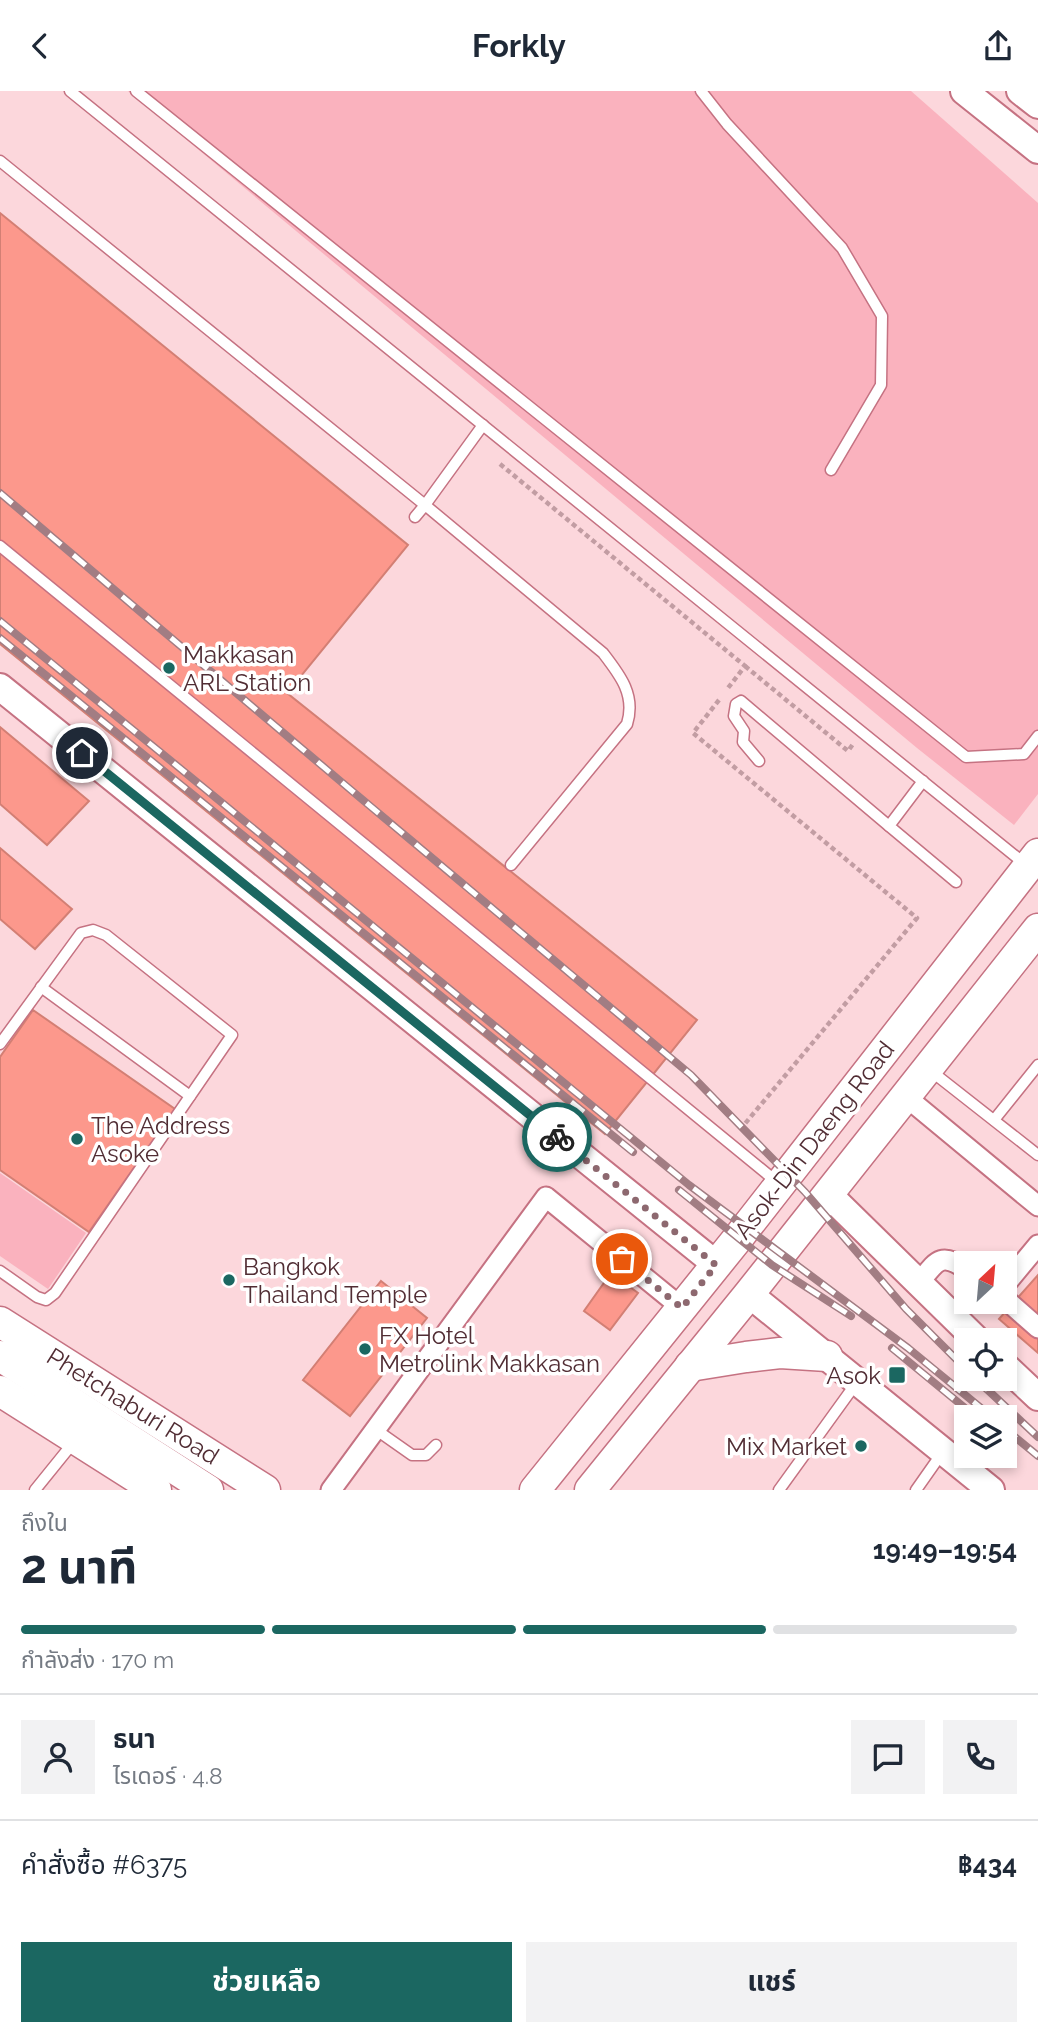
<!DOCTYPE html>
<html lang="th">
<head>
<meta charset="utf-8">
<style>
	body { margin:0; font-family:Raleway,"Noto Sans Thai",sans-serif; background:#f2f2f3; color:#1f2937; height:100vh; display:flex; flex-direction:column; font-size:26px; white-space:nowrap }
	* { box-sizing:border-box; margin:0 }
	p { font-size:23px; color:#747a83 }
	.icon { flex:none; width:38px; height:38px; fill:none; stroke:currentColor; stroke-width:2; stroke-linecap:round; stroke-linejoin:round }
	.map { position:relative; height:1399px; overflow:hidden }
	.drawer { display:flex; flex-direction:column; background:#fff; flex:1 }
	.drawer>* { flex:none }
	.needle { width:46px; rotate:26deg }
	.tools { position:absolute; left:954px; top:1160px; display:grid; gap:14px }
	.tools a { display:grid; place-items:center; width:63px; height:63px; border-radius:0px; background:#fff; box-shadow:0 4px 10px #0003; font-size:35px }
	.pin { position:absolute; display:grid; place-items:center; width:60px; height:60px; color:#fff; margin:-30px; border:4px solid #fff; border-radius:50%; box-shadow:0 2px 7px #0007 }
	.courier { position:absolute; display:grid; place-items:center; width:70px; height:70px; margin:-35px; border:5px solid #1b6761; border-radius:50%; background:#fff; color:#222; box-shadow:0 2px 9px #0007 }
	.headline em { font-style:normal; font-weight:700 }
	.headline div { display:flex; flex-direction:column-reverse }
	.headline { display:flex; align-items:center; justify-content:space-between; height:119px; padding:0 21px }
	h1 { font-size:46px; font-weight:700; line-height:52px }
	.bar { display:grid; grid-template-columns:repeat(4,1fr); gap:10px 7px; align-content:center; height:84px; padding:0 21px }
	.bar i { height:9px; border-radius:5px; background:#e0e1e3 }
	.bar .selected { background:#1b6761 }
	.bar p { grid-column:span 4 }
	.line { display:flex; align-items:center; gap:18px; padding:0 21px; border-top:2px solid #e0e1e3 }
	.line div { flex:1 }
	.round { display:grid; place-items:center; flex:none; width:74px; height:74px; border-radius:0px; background:#f2f2f3 }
	.primary-button { display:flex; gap:14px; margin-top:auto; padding:14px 21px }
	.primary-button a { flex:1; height:80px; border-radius:0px; background:#1b6761; color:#fff; font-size:28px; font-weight:700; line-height:80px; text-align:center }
	.primary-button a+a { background:#f2f2f3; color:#1f2937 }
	header { display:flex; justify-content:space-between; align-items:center; height:91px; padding:0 21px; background:#fff; font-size:32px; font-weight:700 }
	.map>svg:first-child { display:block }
	.green { fill:#fab2be }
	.building { fill:#fc988c; stroke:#d37f74; stroke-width:2 }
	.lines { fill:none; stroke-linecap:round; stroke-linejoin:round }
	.lane-casing { stroke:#c57282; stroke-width:13 }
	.street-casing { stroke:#c57282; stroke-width:23 }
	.secondary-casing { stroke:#c57282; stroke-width:30 }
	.primary-casing { stroke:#c57282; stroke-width:33 }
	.path { stroke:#c29da3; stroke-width:4.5; stroke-dasharray:5 3.5; stroke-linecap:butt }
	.lane { stroke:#fff; stroke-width:10 }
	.street { stroke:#fff; stroke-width:19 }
	.secondary { stroke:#fff; stroke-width:26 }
	.primary { stroke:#fff; stroke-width:30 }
	.rail-casing { stroke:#a27d83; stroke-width:8 }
	.rail { stroke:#fff; stroke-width:5; stroke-dasharray:16; stroke-linecap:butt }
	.done { stroke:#8d686f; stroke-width:7; stroke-dasharray:0 12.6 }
	.route { stroke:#1b6761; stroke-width:9 }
	.poi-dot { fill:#1b6761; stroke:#fff; stroke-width:2.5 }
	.labels { text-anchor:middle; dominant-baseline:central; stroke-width:7; stroke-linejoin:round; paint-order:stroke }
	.poi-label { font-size:24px; fill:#512d34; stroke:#fff; text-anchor:start }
	.street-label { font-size:24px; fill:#512d34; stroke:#fff }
</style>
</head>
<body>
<header><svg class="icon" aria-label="back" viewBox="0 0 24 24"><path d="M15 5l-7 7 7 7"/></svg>Forkly<svg class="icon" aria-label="share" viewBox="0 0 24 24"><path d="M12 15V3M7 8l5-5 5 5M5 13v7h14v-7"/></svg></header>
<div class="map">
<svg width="1038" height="1399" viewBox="0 0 1038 1399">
	<rect width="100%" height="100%" fill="#fcd7dc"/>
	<!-- green -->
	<g class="green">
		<path d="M 128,0 L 911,0 L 1038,112 L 1038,703 L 1014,734 L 917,657 Z"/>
		<path d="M 0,1082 L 86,1142 L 48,1198 L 0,1165 Z"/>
	</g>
	<!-- building -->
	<g class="building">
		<path d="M 0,122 L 408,454 L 287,602 L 697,929 L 605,1043 L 0,553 Z"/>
		<path d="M 0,636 L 89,710 L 47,754 L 0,713 Z"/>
		<path d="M 0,757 L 72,818 L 35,858 L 0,828 Z"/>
		<path d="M 33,919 L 175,1018 L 89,1141 L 0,1079 L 0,966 Z"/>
		<path d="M 611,1182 L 638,1202 L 610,1239 L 584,1220 Z"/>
		<path d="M 1038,1184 L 1038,1262 L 999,1228 Z"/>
		<path d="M 381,1190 L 427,1227 L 350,1325 L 303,1289 Z"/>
	</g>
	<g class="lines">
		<!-- lane casing -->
		<g class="lane-casing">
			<g id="lane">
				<path d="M 70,0 L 1025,773"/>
				<path d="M 136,0 L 966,666 L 1024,663 L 1038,645"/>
				<path d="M 701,0 L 727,33 L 842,157 L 882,225 L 881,294 L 831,379"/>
				<path d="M 0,70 L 425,414 L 483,334"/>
				<path d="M 415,426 L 425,414 L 603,562 C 620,584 636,604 627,633 L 511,774"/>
				<path d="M 0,455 L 777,1091"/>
				<path d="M 759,670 L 743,651 L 744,640 L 734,625 L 736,613 L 741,610 L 889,735"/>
				<path d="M 923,690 L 889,735 L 956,791"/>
				<path d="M 41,896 L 190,1005"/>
				<path d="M 0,953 L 81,842 L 93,839 L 106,844 L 232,944 L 55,1202 L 46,1209 L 37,1206 L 0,1180"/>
				<path d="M 931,980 L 1038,1064"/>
				<path d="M 994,1029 L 1038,974"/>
				<path d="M 375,1338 L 412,1364 L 426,1364 L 436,1354"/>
				<path d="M 35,1399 L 73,1352"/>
				<path d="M 779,1399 L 857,1291"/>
				<path d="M 916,1399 L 942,1362"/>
			</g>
		</g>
		<!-- street casing -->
		<g class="street-casing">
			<g id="street">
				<path d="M 905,1005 L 1038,1115"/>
				<path d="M 919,1192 C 936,1171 940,1160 966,1178"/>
				<path d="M 1004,1195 L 1038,1154"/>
				<path d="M 1004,1207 L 1038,1237"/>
				<path d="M 331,1399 L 546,1106 L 682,1217"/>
			</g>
		</g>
		<!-- secondary casing -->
		<g class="secondary-casing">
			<g id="secondary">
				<path d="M 964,0 L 1038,59"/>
				<path d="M 1020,0 L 1038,14"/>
				<path d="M 0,596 L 717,1174"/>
				<path d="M 828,1103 L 978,1250"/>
				<path d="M 749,1203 L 991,1399"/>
				<path d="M 1004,1274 L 1038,1306"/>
			</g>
		</g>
		<!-- primary casing -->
		<g class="primary-casing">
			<g id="primary">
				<path d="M 0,1231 L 265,1399"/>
				<path d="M 0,1265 L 208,1399"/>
				<path d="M 690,1275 L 746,1266 L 780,1262 L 827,1265"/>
				<path d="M 0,1300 L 156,1399"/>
				<path d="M 535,1399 L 738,1147 L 1038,763"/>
				<path d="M 590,1399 L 749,1203 L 1038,838"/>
			</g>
		</g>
		<!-- path -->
		<g class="path">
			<path d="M 500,373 L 745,575 L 728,597"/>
			<path d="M 745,575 L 848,660 L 853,653"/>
			<path d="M 719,609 L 693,642 L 917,827 L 738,1041"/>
		</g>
		<!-- lane -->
		<use href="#lane" class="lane"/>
		<!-- street -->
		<use href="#street" class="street"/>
		<!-- secondary -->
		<use href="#secondary" class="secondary"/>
		<!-- primary -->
		<use href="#primary" class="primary"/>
		<!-- rail casing -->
		<g class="rail-casing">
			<g id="rail">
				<path d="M 0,402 L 339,689 L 691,984 L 805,1101 L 906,1218 L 966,1278"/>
				<path d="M 0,530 L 689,1094 L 908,1257 L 992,1326"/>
				<path d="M 0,547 L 633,1061"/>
				<path d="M 679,1099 L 772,1174 L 851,1225"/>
				<path d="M 892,1257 L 976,1326"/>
				<path d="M 976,1288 L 1038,1346"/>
				<path d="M 1004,1337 L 1038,1365"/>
			</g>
		</g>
		<!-- rail -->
		<use href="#rail" class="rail"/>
	</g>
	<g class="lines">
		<!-- done -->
		<path class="done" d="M 557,1046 L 716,1174 L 682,1217 L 622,1168"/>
		<!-- route -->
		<path class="route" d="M 82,662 L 557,1046"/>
	</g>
	<!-- markers -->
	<g class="poi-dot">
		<circle cx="169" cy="577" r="7"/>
		<circle cx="77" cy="1048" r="7"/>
		<circle cx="229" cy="1189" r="7"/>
		<circle cx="365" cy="1258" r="7"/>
		<rect x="888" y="1275" width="18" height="18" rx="3.5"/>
		<circle cx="861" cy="1355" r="7"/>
	</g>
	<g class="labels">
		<!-- poi labels -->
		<g class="poi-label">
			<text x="183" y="563">Makkasan<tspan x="183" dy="28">ARL Station</tspan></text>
			<text x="91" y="1034">The Address<tspan x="91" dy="28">Asoke</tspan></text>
			<text x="243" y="1175">Bangkok<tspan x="243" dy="28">Thailand Temple</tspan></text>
			<text x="379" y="1244">FX Hotel<tspan x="379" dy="28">Metrolink Makkasan</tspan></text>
			<text x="881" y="1284" text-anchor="end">Asok</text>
			<text x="847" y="1355" text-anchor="end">Mix Market</text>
		</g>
		<!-- street labels -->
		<g class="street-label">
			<text transform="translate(814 1049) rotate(-52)">Asok-Din Daeng Road</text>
			<text transform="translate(133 1315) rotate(32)">Phetchaburi Road</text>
		</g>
	</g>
</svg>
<div class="tools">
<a><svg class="needle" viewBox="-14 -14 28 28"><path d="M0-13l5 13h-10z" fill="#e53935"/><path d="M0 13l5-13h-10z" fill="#747a83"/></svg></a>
<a><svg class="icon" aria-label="locate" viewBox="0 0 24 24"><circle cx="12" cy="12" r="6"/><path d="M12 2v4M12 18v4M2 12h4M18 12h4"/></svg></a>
<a><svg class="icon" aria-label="layers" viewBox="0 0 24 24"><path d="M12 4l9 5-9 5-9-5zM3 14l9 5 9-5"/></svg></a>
</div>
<div class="pin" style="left:622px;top:1168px;background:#ea580c"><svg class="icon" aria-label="bag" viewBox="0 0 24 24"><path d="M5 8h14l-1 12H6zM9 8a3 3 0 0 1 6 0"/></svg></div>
<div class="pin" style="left:82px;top:662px;background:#1f2937"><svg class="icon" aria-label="home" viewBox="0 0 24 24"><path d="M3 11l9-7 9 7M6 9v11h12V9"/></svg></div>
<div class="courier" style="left:557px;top:1046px"><svg class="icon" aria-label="bike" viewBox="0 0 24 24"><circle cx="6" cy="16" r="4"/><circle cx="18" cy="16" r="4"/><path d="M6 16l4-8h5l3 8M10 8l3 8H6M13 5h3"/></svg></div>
</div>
<section class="drawer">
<div class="headline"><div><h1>2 นาที</h1><p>ถึงใน</p></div><em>19:49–19:54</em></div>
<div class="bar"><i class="selected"></i><i class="selected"></i><i class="selected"></i><i></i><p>กำลังส่ง · 170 m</p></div>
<div class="line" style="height:126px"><a class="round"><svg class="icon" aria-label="person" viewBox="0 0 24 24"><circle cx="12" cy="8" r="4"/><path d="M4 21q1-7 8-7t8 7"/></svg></a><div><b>ธนา</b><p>ไรเดอร์ · 4.8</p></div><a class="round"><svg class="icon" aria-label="chat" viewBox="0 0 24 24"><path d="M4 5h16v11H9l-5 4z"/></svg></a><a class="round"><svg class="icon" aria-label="phone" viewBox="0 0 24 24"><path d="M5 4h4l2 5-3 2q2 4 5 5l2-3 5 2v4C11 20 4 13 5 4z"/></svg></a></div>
<div class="line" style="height:91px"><div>คำสั่งซื้อ #6375</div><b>฿434</b></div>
<div class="primary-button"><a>ช่วยเหลือ</a><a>แชร์</a></div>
</section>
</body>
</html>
